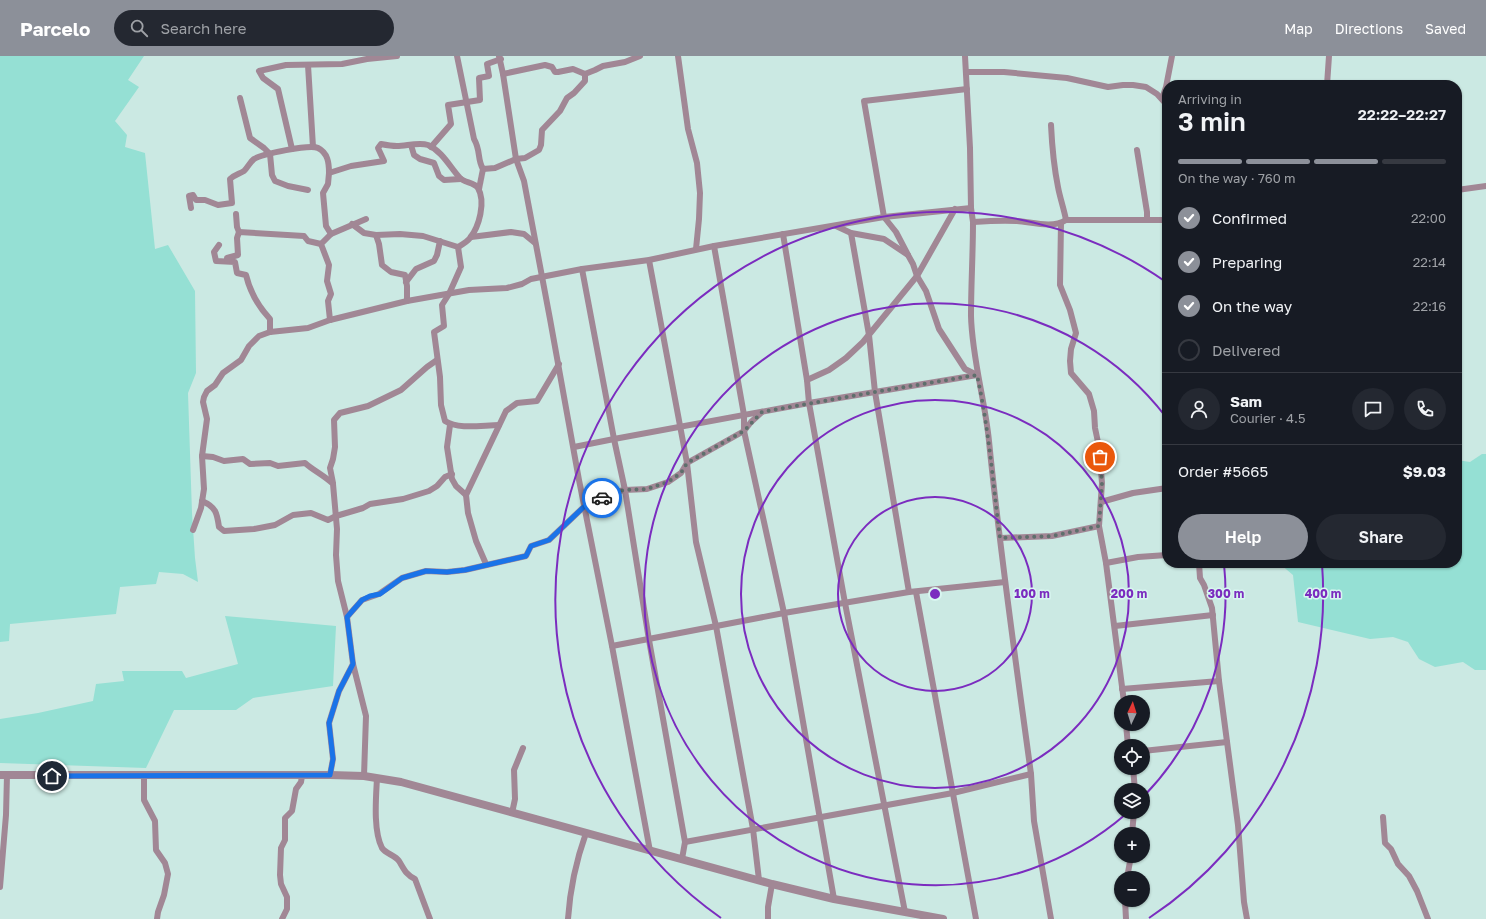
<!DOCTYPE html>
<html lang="en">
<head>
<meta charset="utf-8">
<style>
	body { margin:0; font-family:"Golos Text",sans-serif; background:#242831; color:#f1f3f6; height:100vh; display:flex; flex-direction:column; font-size:15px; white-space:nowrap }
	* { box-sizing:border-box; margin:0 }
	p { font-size:13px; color:#9ea1a6 }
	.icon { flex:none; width:22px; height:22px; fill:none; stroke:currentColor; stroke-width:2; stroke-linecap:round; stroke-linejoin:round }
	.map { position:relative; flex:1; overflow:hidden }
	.drawer { position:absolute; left:1162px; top:24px; width:300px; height:488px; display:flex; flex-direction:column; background:#171b24; border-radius:16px; box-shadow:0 1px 3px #0004 }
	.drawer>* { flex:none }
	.needle { width:26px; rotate:4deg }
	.fabs { position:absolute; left:1114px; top:639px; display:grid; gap:8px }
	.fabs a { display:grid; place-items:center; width:36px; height:36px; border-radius:50%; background:#171b24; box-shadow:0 1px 3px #0004; font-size:20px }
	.pin { position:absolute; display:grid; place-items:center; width:34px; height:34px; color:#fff; margin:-17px; border:2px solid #fff; border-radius:50%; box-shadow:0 1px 4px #0007 }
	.courier { position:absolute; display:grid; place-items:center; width:40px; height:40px; margin:-20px; border:3px solid #1a73e8; border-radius:50%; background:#fff; color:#222; box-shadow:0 1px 5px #0007 }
	.summary em { font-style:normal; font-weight:600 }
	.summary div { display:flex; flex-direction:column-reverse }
	.summary { display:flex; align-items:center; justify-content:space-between; height:68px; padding:0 16px }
	h1 { font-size:26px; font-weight:600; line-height:30px }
	.bar { display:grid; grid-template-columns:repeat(4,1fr); gap:6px 4px; align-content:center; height:48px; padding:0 16px }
	.bar i { height:5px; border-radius:3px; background:#363941 }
	.bar .selected { background:#8c9099 }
	.bar p { grid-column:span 4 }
	.line { display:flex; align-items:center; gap:10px; padding:0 16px; border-top:1px solid #363941 }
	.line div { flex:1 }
	.round { display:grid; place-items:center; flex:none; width:42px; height:42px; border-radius:21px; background:#242831 }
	ol { padding:0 16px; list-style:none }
	li { display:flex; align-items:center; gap:12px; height:44px }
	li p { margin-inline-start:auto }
	li .icon { padding:4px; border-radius:50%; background:#8c9099; color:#fff; stroke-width:4 }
	li:last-child { color:#9ea1a6 }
	li i { width:22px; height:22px; border:2px solid #363941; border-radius:50% }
	.button { display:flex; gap:8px; margin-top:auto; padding:8px 16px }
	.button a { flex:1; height:46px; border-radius:24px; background:#8c9099; color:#fff; font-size:16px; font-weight:600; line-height:46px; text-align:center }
	.button a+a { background:#242831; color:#f1f3f6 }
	header { display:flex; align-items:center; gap:24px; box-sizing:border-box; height:56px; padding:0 20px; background:#8c9099; color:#fff }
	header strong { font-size:19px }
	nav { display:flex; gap:22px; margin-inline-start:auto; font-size:14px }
	.search { width:280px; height:36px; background:#242831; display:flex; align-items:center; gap:10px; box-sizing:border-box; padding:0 14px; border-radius:22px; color:#9ea1a6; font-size:15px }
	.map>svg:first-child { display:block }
	.green { fill:#95e0d4 }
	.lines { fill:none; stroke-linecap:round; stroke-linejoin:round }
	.minor { stroke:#a18795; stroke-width:6 }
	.tertiary { stroke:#a18795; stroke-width:8 }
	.done { stroke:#5e6f6c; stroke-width:4; stroke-dasharray:0 7.2 }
	.route { stroke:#1a73e8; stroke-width:5 }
	.ring { fill:none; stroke:#7b2cbf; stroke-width:2 }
	.centre { fill:#7b2cbf; stroke:#d8f6f0; stroke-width:2 }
	.ring-label { font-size:12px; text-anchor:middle; font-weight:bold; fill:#7b2cbf; stroke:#d8f6f0; stroke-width:3; stroke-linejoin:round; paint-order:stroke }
</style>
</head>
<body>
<header>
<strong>Parcelo</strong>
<div class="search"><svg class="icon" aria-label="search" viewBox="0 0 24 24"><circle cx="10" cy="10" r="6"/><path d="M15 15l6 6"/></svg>Search here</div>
<nav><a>Map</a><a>Directions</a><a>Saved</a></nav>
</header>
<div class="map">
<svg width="1486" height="863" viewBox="0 0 1486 863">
	<rect width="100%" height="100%" fill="#cbe9e3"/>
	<!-- green -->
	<g class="green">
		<path d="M 0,0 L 144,0 L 128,24 L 139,31 L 115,65 L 127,79 L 125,91 L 145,97 L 155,193 L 168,189 L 195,235 L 196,317 L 188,337 L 192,457 L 195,502 L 198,526 L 183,518 L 159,516 L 156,528 L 120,531 L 116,558 L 10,568 L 9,585 L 0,586 Z"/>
		<path d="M 1482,398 L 1486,398 L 1486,614 L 1475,614 L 1463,606 L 1435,611 L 1419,603 L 1408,586 L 1393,581 L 1370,583 L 1298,566 L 1293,519 L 1280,508 L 1274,507 L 1457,507 L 1457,404 L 1470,406 Z"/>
		<path d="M 225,560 L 336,570 L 333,630 L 253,642 L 236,654 L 174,654 L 146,712 L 0,707 L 0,663 L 38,657 L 93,645 L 96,628 L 124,625 L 122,615 L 182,615 L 186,622 L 238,608 Z"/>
	</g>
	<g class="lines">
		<!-- minor -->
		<g class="minor">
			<path d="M 457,0 L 474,83 C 481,95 477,103 483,113 L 495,112 L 516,103 L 525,102 L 539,94 L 541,89 L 542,74 L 560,55 L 567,42 L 574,37 L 585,25 L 585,18"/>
			<path d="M 499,0 L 503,18 L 516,103 L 524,125 L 550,263 L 579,424 L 612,590 L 650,795"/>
			<path d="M 678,0 L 688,73 L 697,107 L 700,137 L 699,163 L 696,193"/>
			<path d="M 965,0 L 970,92 L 971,152 L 973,166 C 973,197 971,229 971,260 C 972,302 985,344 989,385 C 1000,497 1016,607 1031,718 L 1034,765 L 1051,863"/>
			<path d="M 308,9 L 313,91"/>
			<path d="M 966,16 L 1004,16 L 1067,22 L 1108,31 L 1123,29 L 1133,29 L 1146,31 L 1157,38 L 1167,49"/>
			<path d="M 503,18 L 545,9 L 552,11 L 555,16 L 558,16 L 573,13 L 585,18 L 595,14 L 603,10 L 625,6 L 640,0"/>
			<path d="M 1327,29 L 1329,0"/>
			<path d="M 240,42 L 250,82 L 264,92 L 270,98 L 272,119 L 275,125 L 288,130 L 308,134"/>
			<path d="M 1162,43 L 1166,31 L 1172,0"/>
			<path d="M 1051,69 C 1052,90 1054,111 1058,131 C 1060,142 1064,153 1066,164"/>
			<path d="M 411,89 L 414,99 L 420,103 L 434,107 L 439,120 L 444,124 L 461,123"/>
			<path d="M 431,91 L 451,68 L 448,49 L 480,44 L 479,22 L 489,20 L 487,8 L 501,3"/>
			<path d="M 292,93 L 278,33 L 263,22 L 259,15 L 286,9 L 342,8 L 367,3 L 397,0"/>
			<path d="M 1137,94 L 1147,156 L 1147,164"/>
			<path d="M 479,133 L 483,113"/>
			<path d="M 1457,134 L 1486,130"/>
			<path d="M 191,152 L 189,140 L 193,139 L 196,144 L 205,144 L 218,149 L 232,147 L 230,123 C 234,119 239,118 244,115 C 248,111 250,106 254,103 C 262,98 310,88 318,92 C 328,97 329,107 329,117"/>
			<path d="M 236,158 L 237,171 L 239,176"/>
			<path d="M 973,166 C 987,165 1002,164 1017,165 C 1032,166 1052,173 1066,164 L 1167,164"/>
			<path d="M 1061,167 L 1060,229 L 1070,254 L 1076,277 L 1071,293 L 1070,305 L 1071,317 L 1089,338 L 1094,355 L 1095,372 L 1099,391 L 1102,427 L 1099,470 L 1106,507 L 1124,646"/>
			<path d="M 352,168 L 364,177 L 376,179 L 379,188 L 382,209 L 391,216 L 405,219 L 407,230 L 407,245"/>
			<path d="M 836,170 L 851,177 L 884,183 L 908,199 L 913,208 L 917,220 L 926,235 L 939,273 L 965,313 L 977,319"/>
			<path d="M 851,177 L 869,279 L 875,336 L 909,536"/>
			<path d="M 331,178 L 326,170 L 323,137 L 328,128 L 329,117 L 351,110 L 384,105 L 378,92 L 381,88 C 386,89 392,90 397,90 C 406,90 419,86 428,89 C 442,95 450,111 460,122 C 465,127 474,126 478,132 C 486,146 479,171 470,182 C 467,186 463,188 458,191"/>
			<path d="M 783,178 L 807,324 L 809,347 L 845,547 L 905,856"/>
			<path d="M 376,179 L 400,178 L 423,180 L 458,191 L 461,211 L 449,238 L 442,249 L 444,270 L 434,276 L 440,321 L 441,349 L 445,365 C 459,374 483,369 499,369"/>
			<path d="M 471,181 L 511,176 L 524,178 L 535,187"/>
			<path d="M 219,189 L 214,196 L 216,205 L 235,206 L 237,217 L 246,219 C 250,236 258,250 270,263 L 270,276"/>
			<path d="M 714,190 L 744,359 L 744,375 L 784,557 L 834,843"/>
			<path d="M 908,199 L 896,176 L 884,161 L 864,45 L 967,33"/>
			<path d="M 649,204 L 687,407 L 696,486 L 716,570 L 753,773 L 759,824"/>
			<path d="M 227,205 L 227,202 L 238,199 L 237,182 L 239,176 L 304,180 L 308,185 L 321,188"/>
			<path d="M 582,213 L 614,383 L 625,434 L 649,584 L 685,786 L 682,803"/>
			<path d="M 406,226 L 416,213 L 434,205 L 437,199 L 440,185"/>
			<path d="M 330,264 L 328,245 L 331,238 L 327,225 L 329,209 L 321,188 L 331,178 L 366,163"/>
			<path d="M 807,324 L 829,314 L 846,302 L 863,286 L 917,220 L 955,153"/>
			<path d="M 450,369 L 447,391 L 452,423 L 456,430 L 466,439"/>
			<path d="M 574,391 L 614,383 L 809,347 L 977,319"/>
			<path d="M 202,400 L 213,401 L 224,405 L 243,403 L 250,408 L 270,407 L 278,410 L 305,407 C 314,415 325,420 333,428 L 337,473 L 336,499 L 338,525 L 347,561"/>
			<path d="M 333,427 L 330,412 L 333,403 L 335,391 L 334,364 L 340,357 L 368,350 L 401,334 L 427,311 L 437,304"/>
			<path d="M 202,445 C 216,451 217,457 219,471 L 224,475 L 254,473 L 275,469 L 293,459 L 311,457 L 328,464 L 336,460 L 363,452 L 370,448 L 403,443 L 429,435 L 437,430 L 445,421 L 452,418"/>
			<path d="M 1101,446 L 1133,437 L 1167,432"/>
			<path d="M 193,474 L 201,452 L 204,433 L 202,400 L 207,363 L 203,346 L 204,341 L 207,335 L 215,329 L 223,317 L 241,304 L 249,290 L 259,280 L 270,276 L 308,272 L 330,264 L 407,245 L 469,234 L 507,232 L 522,228 L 531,223 L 582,213 L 649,204 L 714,190 L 884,161 L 971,152"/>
			<path d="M 1001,482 L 1052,480 L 1099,470"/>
			<path d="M 1106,507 L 1138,501 L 1167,499"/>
			<path d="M 1199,507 L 1200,522 L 1204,529 L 1212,552 L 1219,625 L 1238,769 L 1244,846 L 1247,863"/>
			<path d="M 486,508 L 476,485 L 468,457 L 466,439 L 506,355 L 517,347 L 537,345 L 559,308"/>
			<path d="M 916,536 L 976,863"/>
			<path d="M 1115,570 L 1213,559"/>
			<path d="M 612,590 L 784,557 L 909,536 L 1005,526"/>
			<path d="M 1122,633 L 1219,625"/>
			<path d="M 1126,668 L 1128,690"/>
			<path d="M 1143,695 L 1227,686"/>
			<path d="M 1133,712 L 1135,734"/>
			<path d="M 330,719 L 333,703 L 329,667 L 339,635 L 353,608"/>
			<path d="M 144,720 L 144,744 L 155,765 L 156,794 L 165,807 L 168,818 L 164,839 L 158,856 L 157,863"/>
			<path d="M 364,720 L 366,660 L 353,608 L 347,561 L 362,544 L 379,538 L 402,522 L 426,515 L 447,516 L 465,514 L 526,500 L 531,490 L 549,484 L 590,445 L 607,440 L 615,436 L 625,434 L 647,433 L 668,426 L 681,417 L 687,407 L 744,375 L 751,366 L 762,356"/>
			<path d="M 377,722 C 376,742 373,774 382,792 C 386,798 395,799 399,805 C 404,813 406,819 415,823 L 430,863"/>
			<path d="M 512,757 L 515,743 L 514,714 L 523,692"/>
			<path d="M 1383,761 L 1385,787 L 1391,793 L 1398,808 L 1409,820 L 1417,835 L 1428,863"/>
			<path d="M 1132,778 L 1134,756"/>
			<path d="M 685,786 L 953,737 L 1031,718"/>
			<path d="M 1127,822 L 1131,800"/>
			<path d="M 0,831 L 6,759 L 7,719"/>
			<path d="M 1125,844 L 1126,863"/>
			<path d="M 282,863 L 287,853 L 287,841 L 281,828 L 280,819 L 281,792 L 285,784 L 285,762 L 292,755 L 296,733 L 301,726 L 302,720"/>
			<path d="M 568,863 C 570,833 576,805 586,777"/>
			<path d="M 768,863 L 768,851 L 772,828"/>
		</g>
		<!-- tertiary -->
		<path class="tertiary" d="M 0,719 L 330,719 L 364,720 L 401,726 L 772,828 L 834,843 L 943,863"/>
	</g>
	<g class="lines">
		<!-- done -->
		<path class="done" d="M 602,442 L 615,436 L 625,434 L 647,433 L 668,426 L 681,417 L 687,407 L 744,375 L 762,356 L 875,336 L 977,319 C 989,373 993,428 1000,482 L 1052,480 L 1099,470 L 1102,427 L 1100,401"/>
		<!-- route -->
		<path class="route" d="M 52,720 L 330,719 L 333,703 L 329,667 L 339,635 L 353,608 L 347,561 L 362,544 L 370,540 L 380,538 L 402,522 L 426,515 L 447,516 L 465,514 L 526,500 L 531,490 L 549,484 L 590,445 L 602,442"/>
	</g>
	<!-- distance rings -->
	<g class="ring">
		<circle cx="935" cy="538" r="97"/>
		<circle cx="935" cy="538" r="194"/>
		<path d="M1126 758A291 291 0 1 1 1166 361M1224 508A291 291 0 0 1 1144 740"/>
		<path d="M721 862A388 388 0 1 1 1166 226M1322 508A388 388 0 0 1 1149 862"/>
	</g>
	<circle cx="935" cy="538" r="6" class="centre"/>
	<g class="ring-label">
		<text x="1032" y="542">100 m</text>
		<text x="1129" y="542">200 m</text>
		<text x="1226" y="542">300 m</text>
		<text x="1323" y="542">400 m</text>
	</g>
</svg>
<div class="fabs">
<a><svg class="needle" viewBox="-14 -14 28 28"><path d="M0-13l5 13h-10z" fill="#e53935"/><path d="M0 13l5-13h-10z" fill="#9ea1a6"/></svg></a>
<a><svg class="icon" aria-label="locate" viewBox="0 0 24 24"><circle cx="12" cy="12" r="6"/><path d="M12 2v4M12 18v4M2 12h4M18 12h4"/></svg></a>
<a><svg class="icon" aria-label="layers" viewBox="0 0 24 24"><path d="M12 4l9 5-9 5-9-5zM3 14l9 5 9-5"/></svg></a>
<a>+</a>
<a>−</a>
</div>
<div class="pin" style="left:1100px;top:401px;background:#ea580c"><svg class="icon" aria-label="bag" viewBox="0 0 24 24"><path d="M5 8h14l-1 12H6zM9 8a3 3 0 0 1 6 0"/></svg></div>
<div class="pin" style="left:52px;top:720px;background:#1f2937"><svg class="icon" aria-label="home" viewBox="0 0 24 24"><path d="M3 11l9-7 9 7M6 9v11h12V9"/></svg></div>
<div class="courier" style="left:602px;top:442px"><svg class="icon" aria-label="car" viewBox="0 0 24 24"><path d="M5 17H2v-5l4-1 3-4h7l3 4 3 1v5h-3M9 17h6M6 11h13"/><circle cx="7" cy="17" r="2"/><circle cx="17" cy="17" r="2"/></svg></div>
<section class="drawer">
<div class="summary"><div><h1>3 min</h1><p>Arriving in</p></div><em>22:22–22:27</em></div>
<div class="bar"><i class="selected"></i><i class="selected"></i><i class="selected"></i><i></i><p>On the way · 760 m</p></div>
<ol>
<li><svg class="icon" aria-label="check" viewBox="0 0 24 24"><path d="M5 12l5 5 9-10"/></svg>Confirmed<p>22:00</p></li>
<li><svg class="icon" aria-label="check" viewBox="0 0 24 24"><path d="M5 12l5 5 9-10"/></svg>Preparing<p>22:14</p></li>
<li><svg class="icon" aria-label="check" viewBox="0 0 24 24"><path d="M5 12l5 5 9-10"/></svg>On the way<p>22:16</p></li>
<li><i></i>Delivered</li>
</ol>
<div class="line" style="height:72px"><a class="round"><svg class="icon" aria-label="person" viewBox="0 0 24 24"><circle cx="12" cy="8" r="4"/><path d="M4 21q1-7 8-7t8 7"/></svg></a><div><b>Sam</b><p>Courier · 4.5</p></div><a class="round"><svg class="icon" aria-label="chat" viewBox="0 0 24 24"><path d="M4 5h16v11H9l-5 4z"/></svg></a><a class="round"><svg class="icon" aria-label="phone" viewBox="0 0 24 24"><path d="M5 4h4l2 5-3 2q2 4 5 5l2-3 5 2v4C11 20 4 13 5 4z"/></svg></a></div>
<div class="line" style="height:52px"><div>Order #5665</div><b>$9.03</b></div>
<div class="button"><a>Help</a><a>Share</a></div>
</section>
</div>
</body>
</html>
